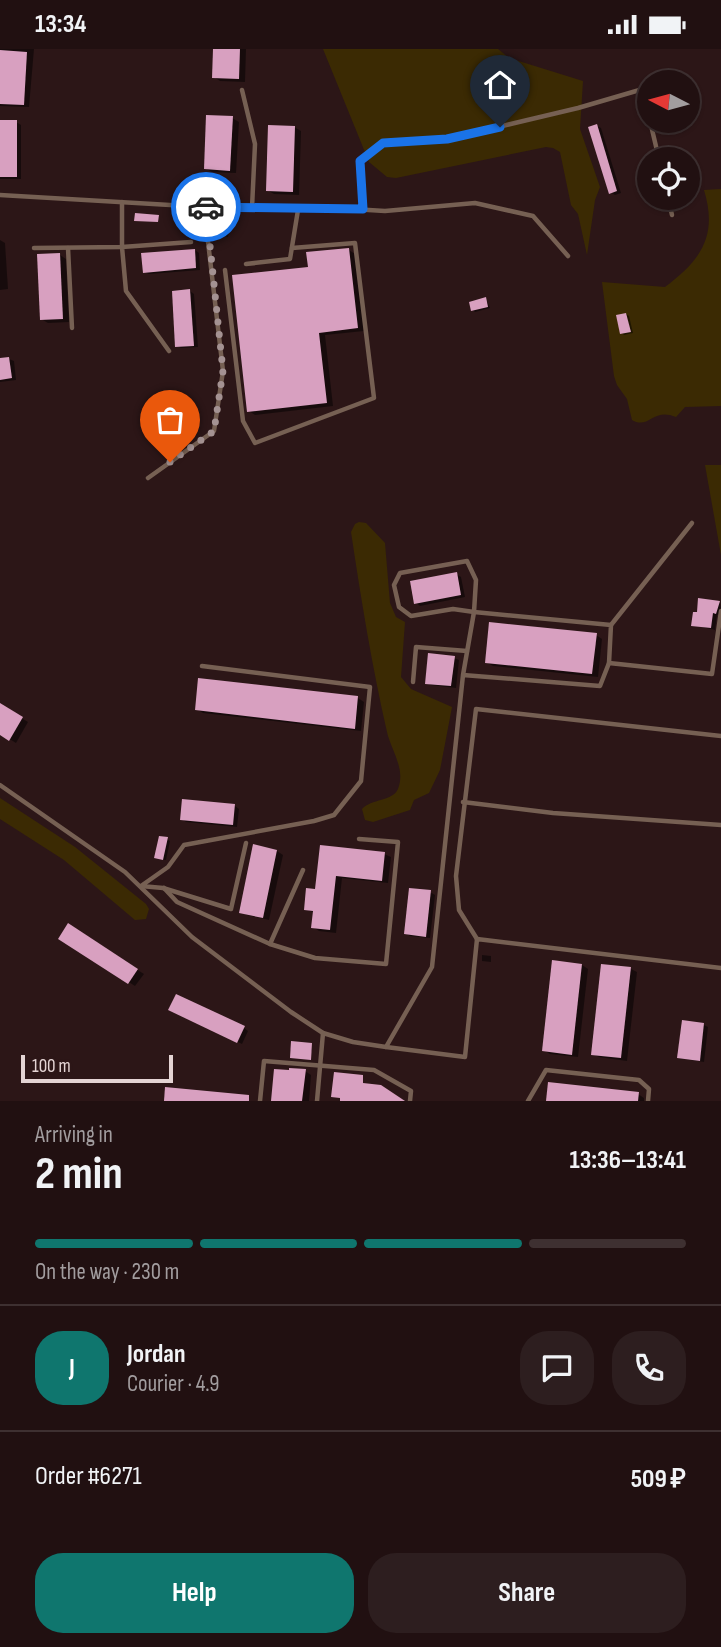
<!DOCTYPE html>
<html lang="en">
<head>
<meta charset="utf-8">
<style>
	body { margin:0; font-family:"Sofia Sans Condensed",sans-serif; background:#2d1e1f; color:#f1f3f6; height:100vh; display:flex; flex-direction:column; font-size:26px; white-space:nowrap }
	* { box-sizing:border-box; margin:0 }
	p { font-size:23px; color:#a29d9f }
	.icon { flex:none; width:38px; height:38px; fill:none; stroke:currentColor; stroke-width:2; stroke-linecap:round; stroke-linejoin:round }
	.map { position:relative; height:1052px; overflow:hidden }
	.panel { display:flex; flex-direction:column; background:#211011; flex:1 }
	.panel>* { flex:none }
	.needle { width:46px; rotate:276deg }
	.fabs { position:absolute; left:637px; top:21px; display:grid; gap:14px }
	.fabs a { display:grid; place-items:center; width:63px; height:63px; border-radius:50%; background:#211011; box-shadow:0 2px 5px #0004,0 0 0 2px #3e3031; font-size:35px }
	.scale { position:absolute; left:21px; bottom:18px; width:152px; box-sizing:border-box; padding-left:7px; border:4px solid #e4d4d4; border-top:0; font-size:19px; line-height:24px; white-space:nowrap; color:#e4d4d4; -webkit-text-stroke:5px #2c1617; paint-order:stroke }
	.pin { position:absolute; display:grid; place-items:center; width:60px; height:60px; color:#fff; margin:-72px -30px; border-radius:50% 50% 50% 0; rotate:-45deg; box-shadow:0 0 7px #0007 }
	.pin .icon { rotate:45deg }
	.courier { position:absolute; display:grid; place-items:center; width:70px; height:70px; margin:-35px; border:5px solid #1a73e8; border-radius:50%; background:#fff; color:#222; box-shadow:0 2px 9px #0007 }
	.overview em { font-style:normal; font-weight:700 }
	.overview div { display:flex; flex-direction:column-reverse }
	.overview { display:flex; align-items:center; justify-content:space-between; height:119px; padding:0 35px }
	h1 { font-size:46px; font-weight:700; line-height:52px }
	.bar { display:grid; grid-template-columns:repeat(4,1fr); gap:10px 7px; align-content:center; height:84px; padding:0 35px }
	.bar i { height:9px; border-radius:5px; background:#3e3031 }
	.bar .active { background:#0f766e }
	.bar p { grid-column:span 4 }
	.line { display:flex; align-items:center; gap:18px; padding:0 35px; border-top:2px solid #3e3031 }
	.line div { flex:1 }
	.round { display:grid; place-items:center; flex:none; width:74px; height:74px; border-radius:28px; background:#2d1e1f }
	.action { display:flex; gap:14px; margin-top:auto; padding:14px 35px }
	.action a { flex:1; height:80px; border-radius:28px; background:#0f766e; color:#fff; font-size:28px; font-weight:700; line-height:80px; text-align:center }
	.action a+a { background:#2d1e1f; color:#f1f3f6 }
	.status { display:flex; justify-content:space-between; align-items:center; height:49px; padding:0 35px; background:#211011; direction:ltr }
	.status svg { height:19px; fill:currentColor }
	.map>svg:first-child { display:block }
	.green { fill:#3b2a03 }
	.shadow { fill:#0007 }
	.building { fill:#d8a0c0 }
	.lines { fill:none; stroke-linecap:round; stroke-linejoin:round }
	.lane { stroke:#766053; stroke-width:4.5 }
	.done { stroke:#a49292; stroke-width:7; stroke-dasharray:0 12.6 }
	.route { stroke:#1a73e8; stroke-width:9 }
</style>
</head>
<body>
<div class="status"><b>13:34</b><svg viewBox="0 0 49 12"><path d="M0 12V9h3v3zM5 12V6h3v6zM10 12V3h3v9zM15 12V0h3v12zM26 1h20v11H26zM47 4h2v5h-2z"/></svg></div>
<div class="map">
<svg width="721" height="1052" viewBox="0 0 721 1052">
	<rect width="100%" height="100%" fill="#2c1617"/>
	<!-- green -->
	<g class="green">
		<path d="M 323,0 L 498,0 L 509,9 L 583,32 L 580,80 L 600,138 L 595,151 L 587,206 L 578,165 L 571,156 L 560,103 L 553,99 L 546,98 L 396,129 L 387,128 L 369,113 Z"/>
		<path d="M 721,140 L 721,357 L 685,358 L 676,368 C 653,358 649,381 632,371 L 627,350 L 617,336 L 614,327 L 602,233 L 665,238 C 701,211 718,187 704,141 Z"/>
		<path d="M 705,416 L 721,416 L 721,506 Z"/>
		<path d="M 359,473 L 366,474 L 385,494 L 390,554 L 396,568 L 405,573 L 401,628 L 411,640 L 452,658 L 440,721 L 429,744 L 414,751 L 410,761 L 373,773 L 365,771 L 362,760 C 371,750 393,752 398,740 C 406,720 391,701 387,683 C 372,617 361,550 351,483 L 355,475 Z"/>
		<path d="M 0,749 L 75,798 L 146,855 L 149,860 L 146,870 L 135,871 L 64,811 L 0,770 Z"/>
	</g>
	<!-- shadow -->
	<g class="shadow">
		<path d="M 0,0 L 34,0 L 29,58 L 0,57 Z"/>
		<path d="M 215,0 L 246,0 L 245,33 L 220,32 L 214,28 Z"/>
		<path d="M 232,69 L 239,73 L 236,124 L 212,123 L 205,119 Z"/>
		<path d="M 0,72 L 16,73 L 21,76 L 21,130 L 0,130 Z"/>
		<path d="M 597,77 L 601,79 L 621,144 L 615,146 L 610,143 Z"/>
		<path d="M 294,78 L 301,82 L 299,146 L 274,145 L 267,141 Z"/>
		<path d="M 223,176 L 230,177 L 228,188 L 222,187 Z"/>
		<path d="M 0,191 L 5,194 L 8,240 L 0,241 Z"/>
		<path d="M 195,201 L 199,204 L 200,221 L 149,225 L 144,223 Z"/>
		<path d="M 349,201 L 355,205 L 364,282 L 325,286 L 333,357 L 255,366 L 249,362 L 310,220 Z"/>
		<path d="M 60,206 L 66,210 L 69,273 L 48,274 L 41,270 Z"/>
		<path d="M 190,242 L 194,245 L 198,298 L 181,299 L 177,297 Z"/>
		<path d="M 486,250 L 490,259 L 475,263 L 473,261 Z"/>
		<path d="M 626,265 L 629,267 L 633,284 L 624,286 L 622,284 Z"/>
		<path d="M 9,310 L 14,312 L 16,331 L 0,333 L 0,311 Z"/>
		<path d="M 456,525 L 461,528 L 465,548 L 420,557 L 416,554 Z"/>
		<path d="M 720,553 L 721,564 L 717,566 L 715,581 L 693,576 Z"/>
		<path d="M 596,586 L 602,590 L 598,628 L 493,617 L 486,613 Z"/>
		<path d="M 454,609 L 459,611 L 456,639 L 431,636 L 427,634 Z"/>
		<path d="M 358,649 L 364,653 L 361,682 L 203,664 L 197,660 Z"/>
		<path d="M 0,656 L 28,673 L 16,694 L 0,684 Z"/>
		<path d="M 184,752 L 235,757 L 239,760 L 237,778 L 186,773 L 182,770 Z"/>
		<path d="M 167,790 L 170,792 L 166,811 L 159,810 Z"/>
		<path d="M 322,798 L 384,805 L 391,808 L 388,834 L 342,829 L 336,884 L 319,882 L 313,878 L 315,864 L 306,860 L 317,842 Z"/>
		<path d="M 277,802 L 283,806 L 269,871 L 247,866 L 241,863 Z"/>
		<path d="M 430,843 L 435,846 L 430,889 L 410,887 L 406,884 Z"/>
		<path d="M 68,877 L 144,925 L 135,937 L 60,889 Z"/>
		<path d="M 482,906 L 491,907 L 491,913 L 482,912 Z"/>
		<path d="M 582,916 L 588,920 L 578,1008 L 550,1005 L 544,1001 Z"/>
		<path d="M 631,920 L 637,923 L 627,1012 L 599,1008 L 593,1005 Z"/>
		<path d="M 175,963 L 244,979 L 248,982 L 242,995 Z"/>
		<path d="M 704,976 L 708,978 L 704,1013 L 679,1009 Z"/>
		<path d="M 305,1022 L 311,1026 L 309,1052 L 273,1052 Z"/>
		<path d="M 638,1045 L 644,1049 L 644,1052 L 547,1052 Z"/>
	</g>
	<!-- building -->
	<g class="building">
		<path d="M 213,0 L 240,0 L 239,30 L 212,29 Z"/>
		<path d="M 0,1 L 27,3 L 24,56 L 0,55 Z"/>
		<path d="M 206,66 L 233,67 L 230,122 L 204,120 Z"/>
		<rect x="0" y="71" width="17" height="57"/>
		<path d="M 597,75 L 617,142 L 609,145 L 588,78 Z"/>
		<path d="M 268,76 L 295,77 L 293,143 L 266,142 Z"/>
		<path d="M 135,164 L 159,166 L 158,173 L 134,172 Z"/>
		<path d="M 349,199 L 358,279 L 319,284 L 327,354 L 247,363 L 232,226 L 308,218 L 306,203 Z"/>
		<path d="M 195,200 L 196,219 L 143,224 L 141,204 Z"/>
		<path d="M 60,204 L 63,270 L 40,271 L 37,205 Z"/>
		<path d="M 190,240 L 194,297 L 175,298 L 172,242 Z"/>
		<path d="M 486,248 L 488,258 L 471,262 L 469,253 Z"/>
		<path d="M 626,264 L 631,283 L 620,285 L 616,266 Z"/>
		<path d="M 9,308 L 12,329 L 0,331 L 0,309 Z"/>
		<path d="M 457,523 L 461,546 L 414,555 L 410,532 Z"/>
		<path d="M 698,549 L 720,552 L 716,565 L 713,564 L 711,579 L 691,577 L 693,563 L 697,563 Z"/>
		<path d="M 489,573 L 597,584 L 592,625 L 485,614 Z"/>
		<path d="M 428,604 L 455,607 L 451,637 L 425,635 Z"/>
		<path d="M 198,629 L 358,647 L 355,680 L 195,661 Z"/>
		<path d="M 0,654 L 23,668 L 9,692 L 0,686 Z"/>
		<path d="M 182,750 L 235,755 L 233,776 L 180,771 Z"/>
		<path d="M 159,787 L 168,788 L 163,811 L 154,809 Z"/>
		<path d="M 253,795 L 277,801 L 263,869 L 239,864 Z"/>
		<path d="M 320,796 L 385,803 L 382,832 L 336,827 L 330,881 L 311,879 L 313,862 L 304,861 L 306,839 L 315,840 Z"/>
		<path d="M 409,839 L 431,841 L 426,888 L 404,885 Z"/>
		<path d="M 68,874 L 138,920 L 128,935 L 58,890 Z"/>
		<path d="M 552,911 L 582,915 L 572,1006 L 542,1002 Z"/>
		<path d="M 601,915 L 631,918 L 621,1009 L 591,1006 Z"/>
		<path d="M 176,945 L 245,977 L 237,994 L 168,961 Z"/>
		<path d="M 682,971 L 704,974 L 700,1012 L 677,1009 Z"/>
		<path d="M 291,992 L 312,994 L 311,1011 L 290,1009 Z"/>
		<path d="M 289,1019 L 306,1020 L 302,1052 L 271,1052 L 274,1020 L 289,1021 Z"/>
		<path d="M 334,1023 L 363,1026 L 363,1034 L 381,1036 L 405,1052 L 340,1052 L 340,1049 L 331,1048 Z"/>
		<path d="M 548,1033 L 639,1043 L 638,1052 L 546,1052 Z"/>
		<path d="M 165,1038 L 249,1046 L 249,1052 L 164,1052 Z"/>
	</g>
	<g class="lines">
		<!-- lane -->
		<g class="lane">
			<path d="M 242,41 L 255,95 L 252,159"/>
			<path d="M 650,72 L 659,110"/>
			<path d="M 0,146 L 204,158 L 298,161 L 290,210 L 246,215"/>
			<path d="M 668,149 L 672,166"/>
			<path d="M 363,160 L 360,112 L 383,94 L 447,90 L 578,59 L 643,40 L 649,67"/>
			<path d="M 298,161 L 336,159 L 385,162 L 475,154 L 533,167 L 568,207"/>
			<path d="M 34,199 L 122,198 L 122,153"/>
			<path d="M 68,199 L 72,279"/>
			<path d="M 225,221 L 243,372 L 255,394 L 374,349 L 355,194 L 292,199"/>
			<path d="M 169,302 L 126,242 L 122,198 L 191,193"/>
			<path d="M 148,429 L 214,382 L 223,322 L 204,158"/>
			<path d="M 611,576 L 692,474"/>
			<path d="M 609,614 L 712,625 L 721,562"/>
			<path d="M 202,617 L 370,638 L 361,732 L 334,766 L 314,772 L 184,796 L 168,818 L 141,837 L 163,839 L 231,860 L 246,794"/>
			<path d="M 413,633 L 416,598 L 467,602"/>
			<path d="M 0,736 L 125,823 L 192,888 L 291,963 L 323,984 L 353,993 L 386,998 L 432,918 L 463,626 L 600,637 L 609,614 L 611,576 L 474,563 L 453,560 L 411,567 L 399,558 L 394,536 L 400,524 L 467,512 L 476,531 L 474,563 L 463,626"/>
			<path d="M 463,753 L 553,764 L 721,776"/>
			<path d="M 164,839 L 177,853 L 270,895 L 303,821"/>
			<path d="M 477,890 L 459,861 L 456,827 L 476,660 L 721,687"/>
			<path d="M 270,895 L 315,909 L 386,915 L 398,793 L 359,790"/>
			<path d="M 386,998 L 465,1008 L 477,890 L 721,919"/>
			<path d="M 260,1052 L 264,1012 L 374,1021 L 411,1042 L 410,1052"/>
			<path d="M 317,1052 L 323,984"/>
			<path d="M 528,1052 L 546,1021 L 639,1031 L 649,1040 L 648,1052"/>
		</g>
	</g>
	<g class="lines">
		<!-- done -->
		<path class="done" d="M 170,413 L 214,382 L 223,322 L 206,158"/>
		<!-- route -->
		<path class="route" d="M 206,158 L 363,160 L 360,112 L 383,94 L 447,90 L 500,78"/>
	</g>
</svg>
<div class="fabs">
<a><svg class="needle" viewBox="-14 -14 28 28"><path d="M0-13l5 13h-10z" fill="#e53935"/><path d="M0 13l5-13h-10z" fill="#a29d9f"/></svg></a>
<a><svg class="icon" aria-label="locate" viewBox="0 0 24 24"><circle cx="12" cy="12" r="6"/><path d="M12 2v4M12 18v4M2 12h4M18 12h4"/></svg></a>
</div>
<div class="scale">100 m</div>
<div class="pin" style="left:170px;top:413px;background:#ea580c"><svg class="icon" aria-label="bag" viewBox="0 0 24 24"><path d="M5 8h14l-1 12H6zM9 8a3 3 0 0 1 6 0"/></svg></div>
<div class="pin" style="left:500px;top:78px;background:#1f2937"><svg class="icon" aria-label="home" viewBox="0 0 24 24"><path d="M3 11l9-7 9 7M6 9v11h12V9"/></svg></div>
<div class="courier" style="left:206px;top:158px"><svg class="icon" aria-label="car" viewBox="0 0 24 24"><path d="M5 17H2v-5l4-1 3-4h7l3 4 3 1v5h-3M9 17h6M6 11h13"/><circle cx="7" cy="17" r="2"/><circle cx="17" cy="17" r="2"/></svg></div>
</div>
<section class="panel">
<div class="overview"><div><h1>2 min</h1><p>Arriving in</p></div><em>13:36–13:41</em></div>
<div class="bar"><i class="active"></i><i class="active"></i><i class="active"></i><i></i><p>On the way · 230 m</p></div>
<div class="line" style="height:126px"><b class="round" style="background:#0f766e;color:#fff">J</b><div><b>Jordan</b><p>Courier · 4.9</p></div><a class="round"><svg class="icon" aria-label="chat" viewBox="0 0 24 24"><path d="M4 5h16v11H9l-5 4z"/></svg></a><a class="round"><svg class="icon" aria-label="phone" viewBox="0 0 24 24"><path d="M5 4h4l2 5-3 2q2 4 5 5l2-3 5 2v4C11 20 4 13 5 4z"/></svg></a></div>
<div class="line" style="height:91px"><div>Order #6271</div><b>509 ₽</b></div>
<div class="action"><a>Help</a><a>Share</a></div>
</section>
</body>
</html>
